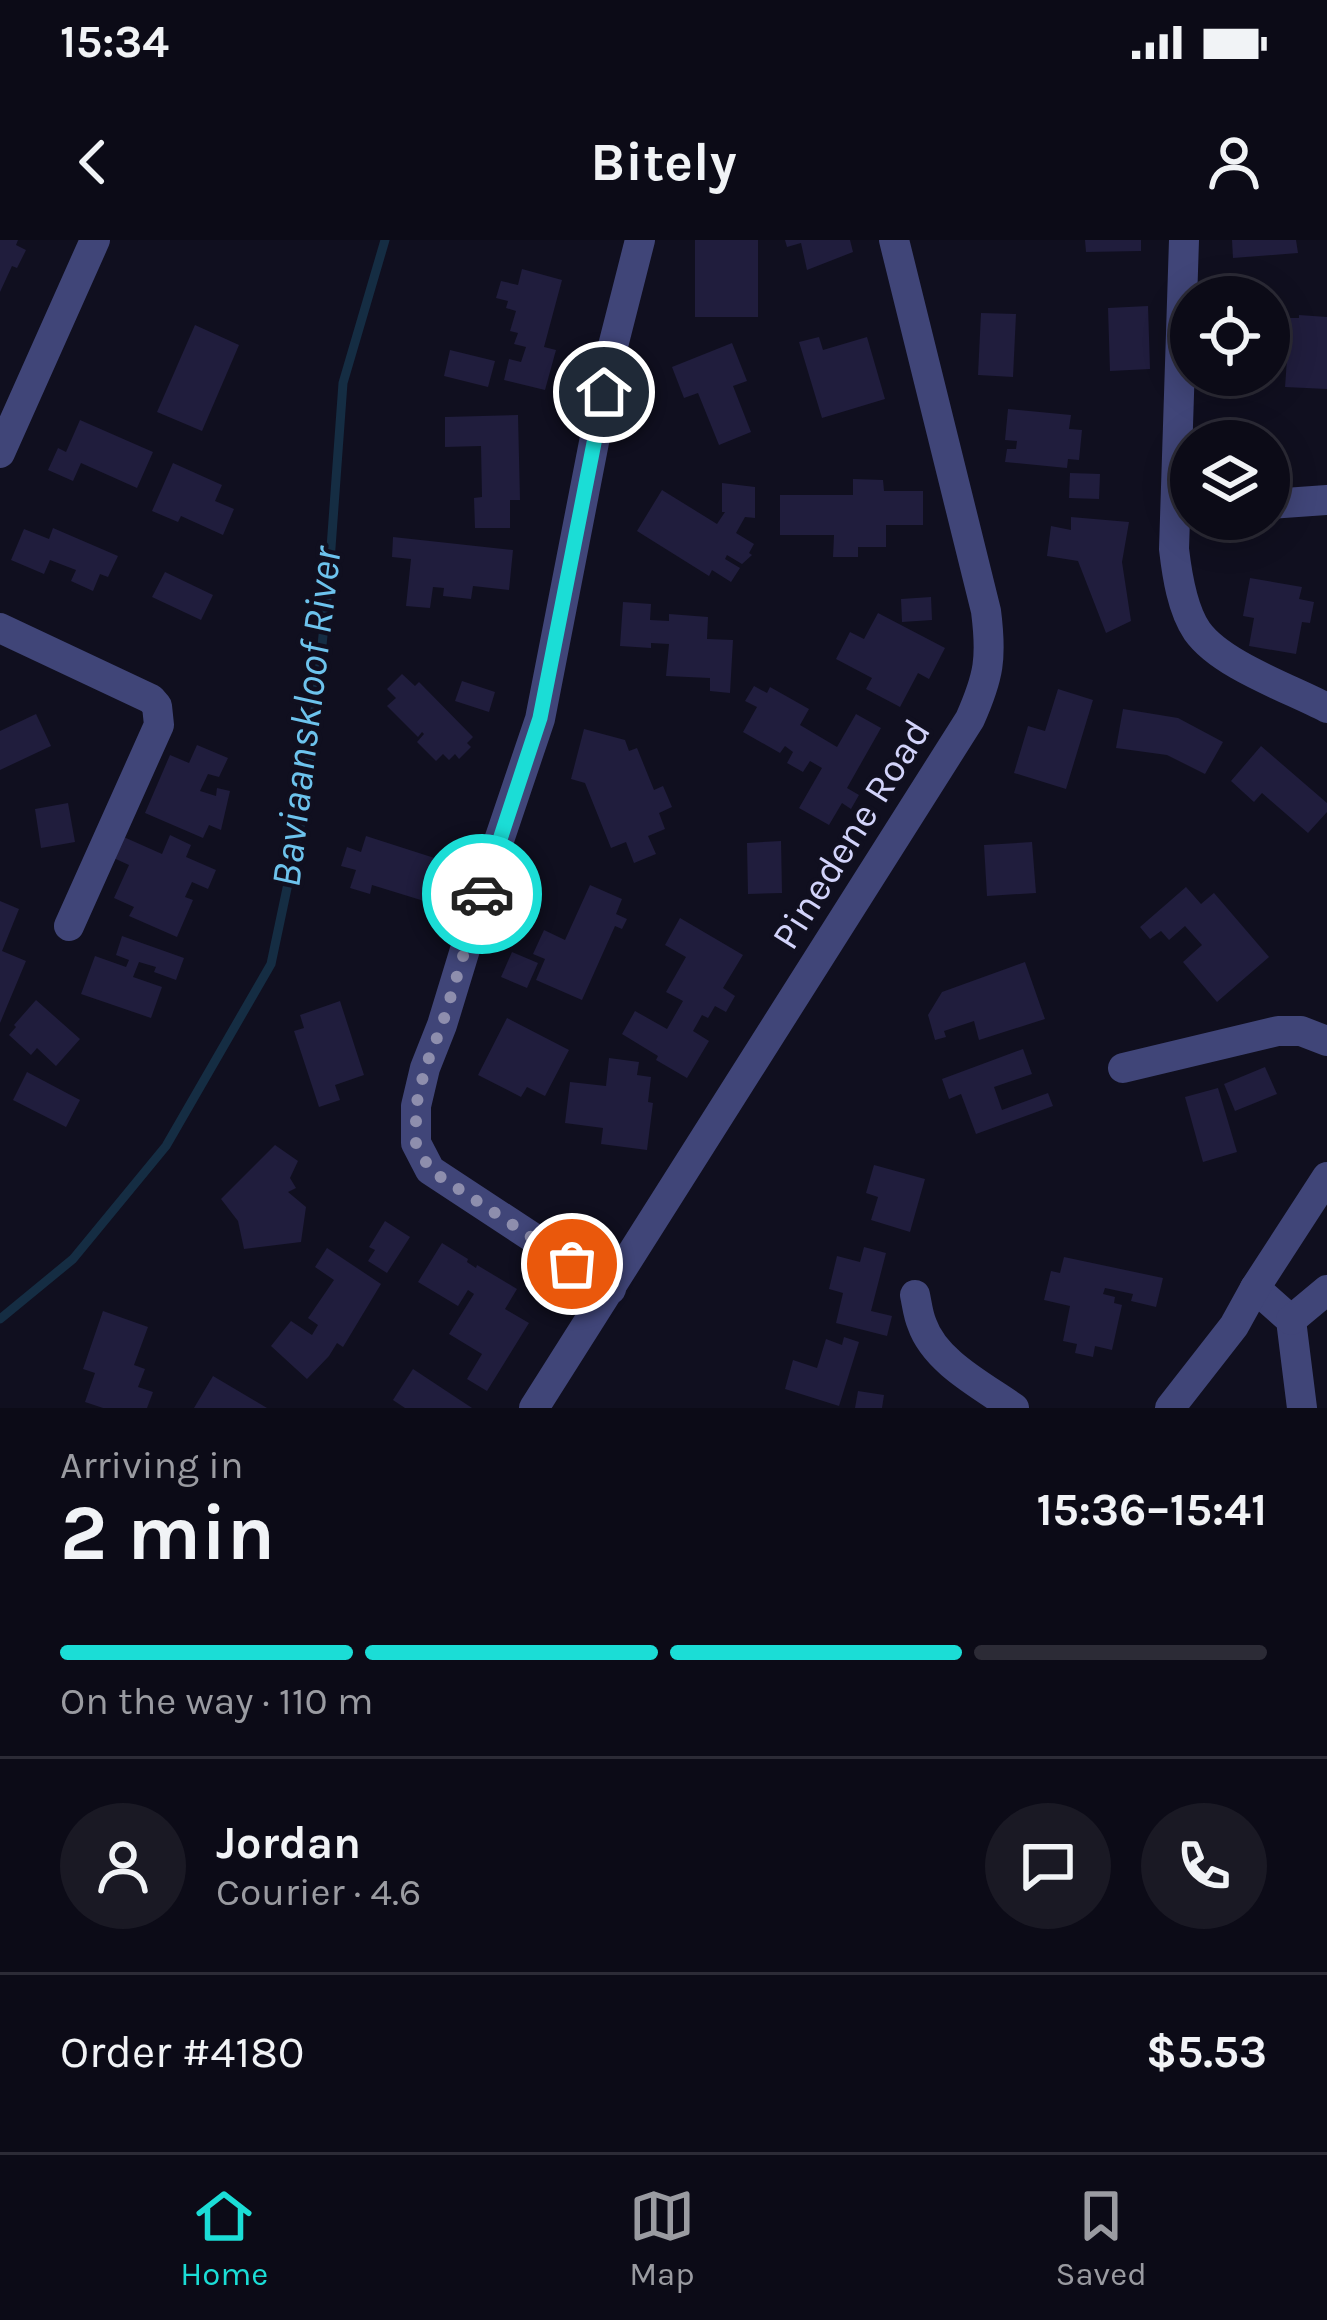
<!DOCTYPE html>
<html lang="en">
<head>
<meta charset="utf-8">
<style>
	body { margin:0; font-family:Karla,sans-serif; background:#1a1924; color:#f1f3f6; height:100vh; display:flex; flex-direction:column; font-size:45px; white-space:nowrap }
	* { box-sizing:border-box; margin:0 }
	p { font-size:39px; color:#9a9ba1 }
	.icon { flex:none; width:66px; height:66px; fill:none; stroke:currentColor; stroke-width:2; stroke-linecap:round; stroke-linejoin:round }
	.map { position:relative; height:1168px; overflow:hidden }
	.drawer { display:flex; flex-direction:column; background:#0c0b17; flex:1 }
	.drawer>* { flex:none }
	.fabs { position:absolute; left:1170px; top:36px; display:grid; gap:24px }
	.fabs a { display:grid; place-items:center; width:120px; height:120px; border-radius:50%; background:#0c0b17; box-shadow:0 6px 30px #0003,0 0 0 3px #2c2b36; font-size:60px }
	.pin { position:absolute; display:grid; place-items:center; width:102px; height:102px; color:#fff; margin:-51px; border:6px solid #fff; border-radius:50%; box-shadow:0 3px 12px #0007 }
	.courier { position:absolute; display:grid; place-items:center; width:120px; height:120px; margin:-60px; border:9px solid #1bddd6; border-radius:50%; background:#fff; color:#222; box-shadow:0 3px 15px #0007 }
	.head em { font-style:normal; font-weight:700 }
	.head div { display:flex; flex-direction:column-reverse }
	.head { display:flex; align-items:center; justify-content:space-between; height:204px; padding:0 60px }
	h1 { font-size:78px; font-weight:700; line-height:90px }
	.bar { display:grid; grid-template-columns:repeat(4,1fr); gap:18px 12px; align-content:center; height:144px; padding:0 60px }
	.bar i { height:15px; border-radius:9px; background:#2c2b36 }
	.bar .selected { background:#1bddd6 }
	.bar p { grid-column:span 4 }
	.line { display:flex; align-items:center; gap:30px; padding:0 60px; border-top:3px solid #2c2b36 }
	.line div { flex:1 }
	.round { display:grid; place-items:center; flex:none; width:126px; height:126px; border-radius:63px; background:#1a1924 }
	.status { display:flex; justify-content:space-between; align-items:center; height:84px; padding:0 60px; background:#0c0b17; direction:ltr }
	.status svg { height:33px; fill:currentColor }
	header { display:flex; justify-content:space-between; align-items:center; height:156px; padding:0 60px; background:#0c0b17; font-size:54px; font-weight:700 }
	.menu { display:flex; justify-content:space-around; align-items:center; height:168px; border-top:3px solid #2c2b36; background:#0c0b17; font-size:33px; color:#9a9ba1 }
	.menu a { display:grid; justify-items:center; gap:6px }
	.menu .selected { color:#1bddd6 }
	.map>svg:first-child { display:block }
	.lines { fill:none; stroke-linecap:round; stroke-linejoin:round }
	.stream { stroke:#152d43; stroke-width:9 }
	.building { fill:#201d3d }
	.minor { stroke:#404578; stroke-width:30 }
	.done { stroke:#8e8ead; stroke-width:12; stroke-dasharray:0 21.6 }
	.route { stroke:#1bddd6; stroke-width:15 }
	.labels { text-anchor:middle; dominant-baseline:central; stroke-width:9; stroke-linejoin:round; paint-order:stroke }
	.street-label { font-size:39px; fill:#d2d3fa; stroke:#100f1f }
	.water-label { font-size:42px; font-style:italic; fill:#6dc3ed; stroke:#100f1f }
</style>
</head>
<body>
<div class="status"><b>15:34</b><svg viewBox="0 0 49 12"><path d="M0 12V9h3v3zM5 12V6h3v6zM10 12V3h3v9zM15 12V0h3v12zM26 1h20v11H26zM47 4h2v5h-2z"/></svg></div>
<header><svg class="icon" aria-label="back" viewBox="0 0 24 24"><path d="M15 5l-7 7 7 7"/></svg>Bitely<svg class="icon" aria-label="person" viewBox="0 0 24 24"><circle cx="12" cy="8" r="4"/><path d="M4 21q1-7 8-7t8 7"/></svg></header>
<div class="map">
<svg width="1327" height="1168" viewBox="0 0 1327 1168">
	<rect width="100%" height="100%" fill="#100f1f"/>
	<g class="lines">
		<!-- stream -->
		<path class="stream" d="M 0,1079 L 73,1019 L 166,906 L 271,724 L 305,563 L 328,349 L 343,143 L 385,0"/>
	</g>
	<!-- building -->
	<g class="building">
		<path d="M 0,0 L 18,0 L 16,5 L 26,10 L 17,28 L 12,26 L 0,52 Z"/>
		<rect x="695" y="0" width="63" height="77"/>
		<path d="M 785,0 L 850,0 L 853,12 L 807,30 L 801,3 L 787,7 Z"/>
		<path d="M 1085,0 L 1141,0 L 1141,11 L 1086,12 Z"/>
		<path d="M 1232,0 L 1296,0 L 1298,13 L 1233,18 Z"/>
		<path d="M 522,29 L 562,40 L 544,107 L 556,110 L 545,150 L 504,140 L 509,119 L 521,122 L 526,107 L 514,104 L 518,93 L 510,91 L 516,71 L 506,68 L 508,61 L 496,58 L 501,41 L 518,45 Z"/>
		<path d="M 1148,66 L 1150,129 L 1110,131 L 1108,68 Z"/>
		<path d="M 981,73 L 1016,74 L 1013,137 L 978,135 Z"/>
		<path d="M 1299,75 L 1327,77 L 1327,149 L 1285,147 L 1290,78 L 1299,78 Z"/>
		<path d="M 195,85 L 239,105 L 202,191 L 157,172 Z"/>
		<path d="M 819,97 L 823,110 L 867,97 L 885,159 L 822,178 L 799,102 Z"/>
		<path d="M 732,103 L 747,141 L 733,146 L 751,192 L 719,205 L 698,153 L 684,158 L 672,127 Z"/>
		<path d="M 450,110 L 495,121 L 488,147 L 444,136 Z"/>
		<path d="M 1008,169 L 1071,175 L 1069,189 L 1082,190 L 1079,220 L 1068,219 L 1067,228 L 1005,222 L 1007,209 L 1016,209 L 1017,201 L 1005,200 Z"/>
		<path d="M 518,175 L 520,260 L 510,260 L 510,288 L 475,288 L 474,258 L 482,257 L 481,206 L 445,207 L 445,177 Z"/>
		<path d="M 80,180 L 153,212 L 137,248 L 81,223 L 73,241 L 48,230 L 58,208 L 66,212 Z"/>
		<path d="M 173,223 L 222,245 L 215,261 L 234,269 L 223,295 L 181,276 L 178,282 L 152,271 Z"/>
		<path d="M 1070,233 L 1100,234 L 1099,259 L 1069,258 Z"/>
		<path d="M 853,239 L 883,240 L 884,251 L 923,251 L 923,285 L 886,285 L 886,307 L 858,307 L 858,317 L 833,317 L 834,295 L 780,295 L 780,255 L 853,255 Z"/>
		<path d="M 722,243 L 755,247 L 755,278 L 745,277 L 736,293 L 754,304 L 749,313 L 752,315 L 742,324 L 727,315 L 725,319 L 740,328 L 731,342 L 712,330 L 709,336 L 637,291 L 662,250 L 717,284 L 725,272 L 722,272 Z"/>
		<path d="M 1071,277 L 1129,282 L 1122,322 L 1131,381 L 1106,393 L 1078,321 L 1047,316 L 1051,286 L 1071,290 Z"/>
		<path d="M 53,288 L 118,316 L 108,337 L 100,334 L 93,351 L 71,341 L 76,330 L 50,320 L 44,334 L 11,320 L 24,289 L 49,299 Z"/>
		<path d="M 393,297 L 513,310 L 509,350 L 473,346 L 471,359 L 443,356 L 444,348 L 433,347 L 430,368 L 406,366 L 411,319 L 392,317 Z"/>
		<path d="M 165,332 L 213,355 L 201,380 L 152,357 Z"/>
		<path d="M 1250,338 L 1302,347 L 1299,359 L 1314,362 L 1310,383 L 1302,382 L 1296,414 L 1249,406 L 1254,378 L 1243,376 Z"/>
		<path d="M 931,357 L 932,380 L 902,382 L 901,359 Z"/>
		<path d="M 623,362 L 651,364 L 650,380 L 669,381 L 669,374 L 708,377 L 707,399 L 733,400 L 730,453 L 710,451 L 710,438 L 666,436 L 669,404 L 651,403 L 651,408 L 620,406 Z"/>
		<path d="M 878,373 L 945,408 L 929,439 L 918,433 L 900,467 L 866,449 L 872,438 L 836,419 L 850,392 L 864,399 Z"/>
		<path d="M 402,434 L 415,446 L 419,442 L 473,497 L 467,503 L 471,507 L 459,519 L 455,514 L 449,520 L 443,514 L 436,521 L 417,502 L 424,494 L 422,492 L 418,497 L 387,466 L 396,458 L 387,449 Z"/>
		<path d="M 462,441 L 495,452 L 489,472 L 455,461 Z"/>
		<path d="M 754,446 L 767,453 L 770,447 L 809,469 L 800,485 L 837,507 L 856,474 L 881,488 L 847,548 L 859,555 L 851,569 L 842,563 L 829,585 L 799,568 L 822,528 L 810,521 L 803,532 L 787,523 L 793,512 L 785,506 L 780,513 L 743,492 L 757,467 L 745,461 Z"/>
		<path d="M 1058,449 L 1093,460 L 1066,549 L 1014,533 L 1028,486 L 1045,491 Z"/>
		<path d="M 1123,469 L 1178,478 L 1223,502 L 1205,534 L 1167,515 L 1116,508 Z"/>
		<path d="M 36,474 L 51,506 L 0,530 L 0,491 Z"/>
		<path d="M 584,489 L 625,500 L 629,511 L 637,508 L 654,550 L 663,546 L 672,567 L 659,573 L 665,589 L 648,596 L 656,614 L 634,623 L 626,602 L 611,608 L 585,543 L 571,539 Z"/>
		<path d="M 197,505 L 228,518 L 219,537 L 208,534 L 200,551 L 216,556 L 217,548 L 230,551 L 221,590 L 209,585 L 203,598 L 145,573 L 170,515 L 189,523 Z"/>
		<path d="M 1261,506 L 1327,563 L 1327,572 L 1308,593 L 1262,553 L 1254,562 L 1231,541 Z"/>
		<path d="M 68,563 L 75,602 L 41,608 L 35,569 Z"/>
		<path d="M 117,594 L 162,614 L 170,595 L 191,605 L 186,617 L 216,630 L 208,649 L 192,642 L 185,657 L 193,660 L 177,697 L 129,676 L 134,667 L 114,658 L 129,625 L 107,615 Z"/>
		<path d="M 366,596 L 450,623 L 437,665 L 372,645 L 370,654 L 350,648 L 356,630 L 341,626 L 347,607 L 361,612 Z"/>
		<path d="M 781,601 L 782,653 L 748,654 L 747,603 Z"/>
		<path d="M 1032,602 L 1036,653 L 987,656 L 984,605 Z"/>
		<path d="M 590,645 L 622,659 L 616,674 L 627,679 L 622,689 L 615,686 L 582,760 L 536,740 L 545,719 L 533,714 L 544,690 L 565,700 Z"/>
		<path d="M 1186,647 L 1201,664 L 1214,653 L 1269,717 L 1217,762 L 1183,722 L 1202,705 L 1185,686 L 1169,700 L 1161,691 L 1150,699 L 1140,687 Z"/>
		<path d="M 0,661 L 19,669 L 2,711 L 26,721 L 0,783 Z"/>
		<path d="M 680,678 L 743,715 L 723,748 L 735,756 L 726,772 L 715,766 L 708,778 L 702,775 L 693,791 L 709,801 L 687,838 L 656,820 L 658,816 L 622,794 L 635,771 L 667,789 L 683,761 L 666,752 L 686,717 L 665,705 Z"/>
		<path d="M 122,696 L 184,718 L 176,740 L 154,732 L 156,727 L 139,722 L 133,737 L 162,747 L 151,778 L 81,754 L 95,716 L 126,727 L 129,720 L 116,715 Z"/>
		<path d="M 512,712 L 538,723 L 527,748 L 501,737 Z"/>
		<path d="M 1025,722 L 1045,779 L 979,800 L 974,781 L 944,791 L 946,797 L 935,800 L 928,775 L 942,752 Z"/>
		<path d="M 36,760 L 80,799 L 56,826 L 37,808 L 31,815 L 9,795 L 16,787 L 14,785 Z"/>
		<path d="M 340,761 L 364,835 L 335,845 L 340,860 L 319,867 L 294,791 L 304,788 L 300,775 Z"/>
		<path d="M 507,778 L 569,810 L 545,856 L 527,847 L 521,857 L 478,835 Z"/>
		<path d="M 1023,809 L 1032,834 L 994,847 L 1002,870 L 1048,853 L 1053,866 L 976,894 L 961,854 L 949,859 L 942,839 Z"/>
		<path d="M 609,818 L 639,822 L 637,835 L 651,837 L 648,862 L 653,863 L 647,910 L 601,904 L 603,888 L 565,883 L 570,842 L 606,846 Z"/>
		<path d="M 1265,827 L 1277,854 L 1235,871 L 1224,844 Z"/>
		<path d="M 27,832 L 80,860 L 66,887 L 13,860 Z"/>
		<path d="M 1218,848 L 1237,912 L 1203,922 L 1185,857 Z"/>
		<path d="M 275,905 L 298,921 L 290,938 L 296,948 L 288,952 L 306,967 L 301,1002 L 244,1009 L 238,981 L 221,959 Z"/>
		<path d="M 874,925 L 925,939 L 910,992 L 871,980 L 878,957 L 866,953 Z"/>
		<path d="M 385,981 L 410,997 L 387,1033 L 368,1021 L 375,1010 L 369,1007 Z"/>
		<path d="M 442,1003 L 468,1019 L 467,1022 L 476,1028 L 477,1025 L 517,1049 L 505,1069 L 529,1083 L 487,1151 L 467,1139 L 482,1114 L 449,1094 L 474,1054 L 468,1050 L 458,1066 L 418,1042 Z"/>
		<path d="M 864,1007 L 886,1013 L 871,1071 L 892,1076 L 887,1096 L 836,1083 L 843,1053 L 829,1049 L 837,1016 L 860,1022 Z"/>
		<path d="M 327,1008 L 381,1044 L 343,1107 L 337,1103 L 329,1116 L 307,1139 L 271,1106 L 291,1081 L 312,1095 L 318,1085 L 308,1078 L 334,1040 L 315,1027 Z"/>
		<path d="M 1064,1017 L 1163,1038 L 1156,1067 L 1131,1061 L 1133,1054 L 1105,1048 L 1103,1054 L 1115,1057 L 1114,1063 L 1122,1065 L 1112,1110 L 1095,1106 L 1093,1117 L 1075,1113 L 1077,1104 L 1063,1101 L 1070,1066 L 1044,1060 L 1051,1031 L 1060,1033 Z"/>
		<path d="M 103,1071 L 148,1087 L 134,1125 L 145,1129 L 138,1147 L 153,1152 L 147,1168 L 103,1168 L 85,1162 L 95,1133 L 83,1129 Z"/>
		<path d="M 844,1097 L 859,1102 L 839,1166 L 785,1149 L 793,1120 L 817,1128 L 826,1099 L 842,1105 Z"/>
		<path d="M 413,1129 L 472,1168 L 405,1168 L 393,1160 Z"/>
		<path d="M 213,1136 L 267,1168 L 194,1168 Z"/>
		<path d="M 858,1151 L 884,1155 L 882,1168 L 855,1168 Z"/>
	</g>
	<g class="lines">
		<!-- minor -->
		<g class="minor">
			<path d="M 1184,0 L 1174,309 C 1177,335 1182,369 1197,391 C 1221,425 1289,448 1327,468"/>
			<path d="M 0,213 L 95,0"/>
			<path d="M 1269,264 L 1327,260"/>
			<path d="M 0,388 L 151,459 L 157,466 L 159,485 L 69,686"/>
			<path d="M 1123,828 L 1278,791 L 1301,791 L 1327,801"/>
			<path d="M 1255,1048 L 1291,1080 L 1302,1168"/>
			<path d="M 611,1049 L 430,930 L 416,903 L 416,866 L 425,828 L 442,785 L 492,621 L 540,479 L 612,110 L 640,0"/>
			<path d="M 915,1055 C 917,1064 918,1075 922,1084 C 935,1122 983,1146 1014,1168"/>
			<path d="M 1291,1080 L 1327,1050"/>
			<path d="M 534,1168 L 970,479 C 989,436 992,418 986,371 L 894,0"/>
			<path d="M 1170,1168 L 1234,1086 L 1255,1048 L 1327,937"/>
		</g>
	</g>
	<g class="lines">
		<!-- done -->
		<path class="done" d="M 482,654 L 442,785 L 425,828 L 416,866 L 416,903 L 430,930 L 572,1024"/>
		<!-- route -->
		<path class="route" d="M 482,654 L 540,478 L 604,152"/>
	</g>
	<g class="labels">
		<!-- street labels -->
		<g class="street-label">
			<text transform="translate(851 594) rotate(-58)">Pinedene Road</text>
		</g>
		<!-- water labels -->
		<g class="water-label">
			<text transform="translate(306 477) rotate(-83)">Baviaanskloof River</text>
		</g>
	</g>
</svg>
<div class="fabs">
<a><svg class="icon" aria-label="locate" viewBox="0 0 24 24"><circle cx="12" cy="12" r="6"/><path d="M12 2v4M12 18v4M2 12h4M18 12h4"/></svg></a>
<a><svg class="icon" aria-label="layers" viewBox="0 0 24 24"><path d="M12 4l9 5-9 5-9-5zM3 14l9 5 9-5"/></svg></a>
</div>
<div class="pin" style="left:572px;top:1024px;background:#ea580c"><svg class="icon" aria-label="bag" viewBox="0 0 24 24"><path d="M5 8h14l-1 12H6zM9 8a3 3 0 0 1 6 0"/></svg></div>
<div class="pin" style="left:604px;top:152px;background:#1f2937"><svg class="icon" aria-label="home" viewBox="0 0 24 24"><path d="M3 11l9-7 9 7M6 9v11h12V9"/></svg></div>
<div class="courier" style="left:482px;top:654px"><svg class="icon" aria-label="car" viewBox="0 0 24 24"><path d="M5 17H2v-5l4-1 3-4h7l3 4 3 1v5h-3M9 17h6M6 11h13"/><circle cx="7" cy="17" r="2"/><circle cx="17" cy="17" r="2"/></svg></div>
</div>
<section class="drawer">
<div class="head"><div><h1>2 min</h1><p>Arriving in</p></div><em>15:36–15:41</em></div>
<div class="bar"><i class="selected"></i><i class="selected"></i><i class="selected"></i><i></i><p>On the way · 110 m</p></div>
<div class="line" style="height:216px"><a class="round"><svg class="icon" aria-label="person" viewBox="0 0 24 24"><circle cx="12" cy="8" r="4"/><path d="M4 21q1-7 8-7t8 7"/></svg></a><div><b>Jordan</b><p>Courier · 4.6</p></div><a class="round"><svg class="icon" aria-label="chat" viewBox="0 0 24 24"><path d="M4 5h16v11H9l-5 4z"/></svg></a><a class="round"><svg class="icon" aria-label="phone" viewBox="0 0 24 24"><path d="M5 4h4l2 5-3 2q2 4 5 5l2-3 5 2v4C11 20 4 13 5 4z"/></svg></a></div>
<div class="line" style="height:156px"><div>Order #4180</div><b>$5.53</b></div>
</section>
<nav class="menu">
<a class="selected"><svg class="icon" aria-label="home" viewBox="0 0 24 24"><path d="M3 11l9-7 9 7M6 9v11h12V9"/></svg>Home</a>
<a><svg class="icon" aria-label="map" viewBox="0 0 24 24"><path d="M3 6l6-2 6 2 6-2v14l-6 2-6-2-6 2zM9 4v14M15 6v14"/></svg>Map</a>
<a><svg class="icon" aria-label="saved" viewBox="0 0 24 24"><path d="M7 4h10v16l-5-4-5 4z"/></svg>Saved</a>
</nav>
</body>
</html>
